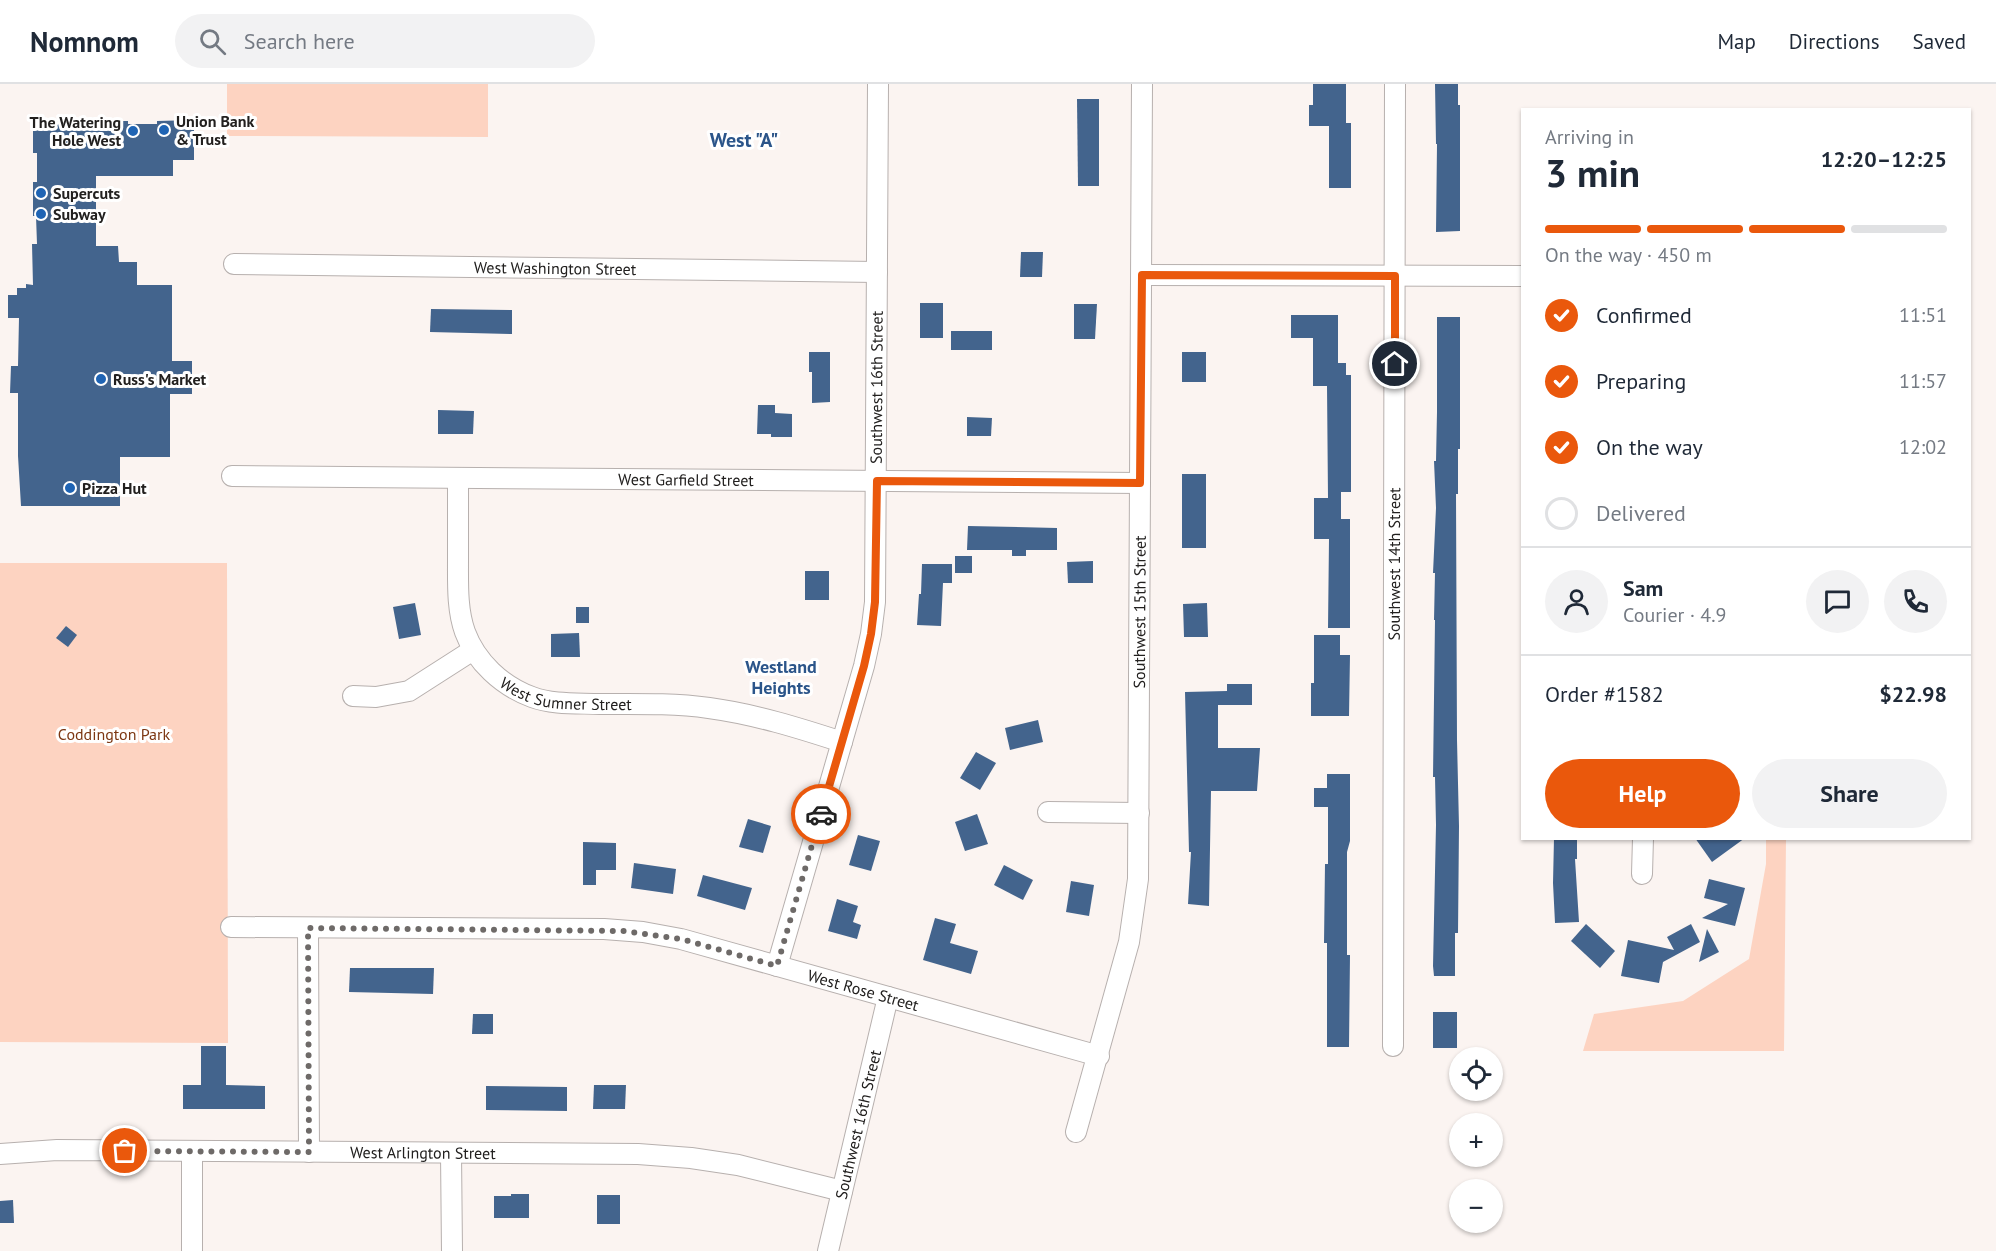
<!DOCTYPE html>
<html lang="en">
<head>
<meta charset="utf-8">
<style>
	body { margin:0; font-family:"PT Sans",sans-serif; background:#f2f2f3; color:#1f2937; height:100vh; display:flex; flex-direction:column; font-size:22px; white-space:nowrap }
	* { box-sizing:border-box; margin:0 }
	p { font-size:20px; color:#747a83 }
	.icon { flex:none; width:33px; height:33px; fill:none; stroke:currentColor; stroke-width:2; stroke-linecap:round; stroke-linejoin:round }
	.map { position:relative; flex:1; overflow:hidden }
	.side { position:absolute; left:1521px; top:24px; width:450px; height:732px; display:flex; flex-direction:column; background:#fff; border-radius:0px; box-shadow:0 2px 4px #0004 }
	.side>* { flex:none }
	.fabs { position:absolute; left:1449px; top:963px; display:grid; gap:12px }
	.fabs a { display:grid; place-items:center; width:54px; height:54px; border-radius:50%; background:#fff; box-shadow:0 2px 4px #0004; font-size:30px }
	.pin { position:absolute; display:grid; place-items:center; width:51px; height:51px; color:#fff; margin:-26px; border:3px solid #fff; border-radius:50%; box-shadow:0 2px 6px #0007 }
	.courier { position:absolute; display:grid; place-items:center; width:60px; height:60px; margin:-30px; border:4px solid #ea580c; border-radius:50%; background:#fff; color:#222; box-shadow:0 2px 8px #0007 }
	.overview em { font-style:normal; font-weight:800 }
	.overview div { display:flex; flex-direction:column-reverse }
	.overview { display:flex; align-items:center; justify-content:space-between; height:102px; padding:0 24px }
	h1 { font-size:39px; font-weight:800; line-height:45px }
	.bar { display:grid; grid-template-columns:repeat(4,1fr); gap:9px 6px; align-content:center; height:72px; padding:0 24px }
	.bar i { height:8px; border-radius:4px; background:#e0e1e3 }
	.bar .active { background:#ea580c }
	.bar p { grid-column:span 4 }
	.line { display:flex; align-items:center; gap:15px; padding:0 24px; border-top:2px solid #e0e1e3 }
	.line div { flex:1 }
	.round { display:grid; place-items:center; flex:none; width:63px; height:63px; border-radius:32px; background:#f2f2f3 }
	ol { padding:0 24px; list-style:none }
	li { display:flex; align-items:center; gap:18px; height:66px }
	li p { margin-inline-start:auto }
	li .icon { padding:6px; border-radius:50%; background:#ea580c; color:#fff; stroke-width:4 }
	li:last-child { color:#747a83 }
	li i { width:33px; height:33px; border:3px solid #e0e1e3; border-radius:50% }
	.primary-button { display:flex; gap:12px; margin-top:auto; padding:12px 24px }
	.primary-button a { flex:1; height:69px; border-radius:36px; background:#ea580c; color:#fff; font-size:24px; font-weight:800; line-height:69px; text-align:center }
	.primary-button a+a { background:#f2f2f3; color:#1f2937 }
	header { display:flex; align-items:center; gap:36px; box-sizing:border-box; height:84px; padding:0 30px; background:#fff; border-bottom:2px solid #e0e1e3 }
	header strong { font-size:28px }
	nav { display:flex; gap:33px; margin-inline-start:auto; font-size:21px }
	.search { width:420px; height:54px; background:#f2f2f3; display:flex; align-items:center; gap:15px; box-sizing:border-box; padding:0 21px; border-radius:33px; color:#747a83; font-size:22px }
	.map>svg:first-child { display:block }
	.green { fill:#fdd3c1 }
	.building { fill:#43648d }
	.lines { fill:none; stroke-linecap:round; stroke-linejoin:round }
	.minor-casing { stroke:#b7b0ae; stroke-width:22 }
	.minor { stroke:#fff; stroke-width:20 }
	.done { stroke:#6e6a68; stroke-width:6; stroke-dasharray:0 10.8 }
	.route { stroke:#ea580c; stroke-width:8 }
	.poi-dot { fill:#1f64b4; stroke:#fff; stroke-width:2 }
	.labels { text-anchor:middle; dominant-baseline:central; stroke-width:6; stroke-linejoin:round; paint-order:stroke }
	.poi-label { font-size:16px; font-weight:bold; fill:#22201f; stroke:#fff; text-anchor:start }
	.street-label { font-size:16px; fill:#22201f; stroke:#fff }
	.park-label { font-size:16px; fill:#7c3713; stroke:#fff }
	.neighbourhood-label { font-size:18px; font-weight:bold; fill:#2b558a; stroke:#fff }
	.quarter-label { font-size:20px; font-weight:bold; fill:#2b558a; stroke:#fff }
</style>
</head>
<body>
<header>
<strong>Nomnom</strong>
<div class="search"><svg class="icon" aria-label="search" viewBox="0 0 24 24"><circle cx="10" cy="10" r="6"/><path d="M15 15l6 6"/></svg>Search here</div>
<nav><a>Map</a><a>Directions</a><a>Saved</a></nav>
</header>
<div class="map">
<svg width="1996" height="1167" viewBox="0 0 1996 1167">
	<rect width="100%" height="100%" fill="#fbf4f1"/>
	<!-- green -->
	<g class="green">
		<path d="M 227,0 L 488,0 L 488,53 L 227,52 Z"/>
		<path d="M 0,479 L 227,479 L 228,959 L 0,958 Z"/>
		<path d="M 1766,755 L 1786,755 L 1784,967 L 1583,967 L 1594,930 L 1683,917 L 1749,875 L 1766,780 Z"/>
	</g>
	<!-- building -->
	<g class="building">
		<path d="M 1313,0 L 1346,0 L 1346,39 L 1351,39 L 1351,104 L 1329,104 L 1329,42 L 1309,42 L 1309,21 L 1313,21 Z"/>
		<path d="M 1435,0 L 1458,0 L 1458,21 L 1460,21 L 1460,147 L 1436,148 L 1437,60 L 1436,60 Z"/>
		<path d="M 1077,15 L 1099,15 L 1099,102 L 1078,102 Z"/>
		<path d="M 194,36 L 194,76 L 173,76 L 173,92 L 96,92 L 96,162 L 118,162 L 119,178 L 137,178 L 137,201 L 172,201 L 172,277 L 192,277 L 192,310 L 170,310 L 170,373 L 120,373 L 120,422 L 21,422 L 18,372 L 18,309 L 10,309 L 11,282 L 18,282 L 19,234 L 8,234 L 8,211 L 17,211 L 17,204 L 26,204 L 26,200 L 33,201 L 32,160 L 37,160 L 36,132 L 33,132 L 33,98 L 37,98 L 37,69 L 33,69 L 33,37 L 66,37 L 66,40 L 94,40 L 94,37 L 128,37 L 128,40 L 157,40 L 157,37 Z"/>
		<path d="M 1021,168 L 1043,168 L 1042,193 L 1020,193 Z"/>
		<rect x="920" y="219" width="23" height="35"/>
		<path d="M 1074,220 L 1097,220 L 1095,255 L 1074,255 Z"/>
		<path d="M 431,225 L 512,226 L 512,250 L 430,248 Z"/>
		<path d="M 1291,231 L 1338,231 L 1338,279 L 1346,279 L 1346,291 L 1351,291 L 1351,408 L 1341,408 L 1341,435 L 1350,435 L 1350,544 L 1328,544 L 1329,455 L 1314,455 L 1314,414 L 1328,414 L 1327,302 L 1313,302 L 1313,254 L 1291,254 Z"/>
		<path d="M 1437,233 L 1460,233 L 1460,365 L 1458,365 L 1458,410 L 1456,410 L 1457,656 L 1459,742 L 1458,849 L 1455,849 L 1455,892 L 1434,892 L 1433,882 L 1436,741 L 1435,693 L 1433,693 L 1435,536 L 1434,536 L 1435,489 L 1433,489 L 1436,424 L 1434,377 L 1436,377 L 1437,328 Z"/>
		<rect x="951" y="247" width="41" height="19"/>
		<path d="M 809,268 L 830,268 L 830,318 L 812,319 L 812,288 L 809,288 Z"/>
		<rect x="1182" y="268" width="24" height="30"/>
		<path d="M 758,321 L 775,321 L 775,329 L 792,330 L 792,353 L 771,353 L 771,350 L 757,350 Z"/>
		<path d="M 438,326 L 474,327 L 473,350 L 438,350 Z"/>
		<path d="M 967,333 L 992,334 L 991,352 L 967,352 Z"/>
		<rect x="1182" y="390" width="24" height="74"/>
		<path d="M 968,442 L 1057,444 L 1057,466 L 1026,466 L 1026,472 L 1012,472 L 1012,466 L 967,466 Z"/>
		<rect x="955" y="472" width="17" height="17"/>
		<path d="M 1093,477 L 1093,499 L 1068,499 L 1067,478 Z"/>
		<path d="M 922,480 L 952,480 L 952,499 L 943,499 L 941,542 L 917,541 L 919,510 L 921,510 Z"/>
		<rect x="805" y="487" width="24" height="29"/>
		<path d="M 415,519 L 421,551 L 399,555 L 393,523 Z"/>
		<path d="M 1207,519 L 1208,553 L 1184,553 L 1183,520 Z"/>
		<rect x="576" y="523" width="13" height="16"/>
		<path d="M 66,542 L 77,551 L 68,563 L 56,554 Z"/>
		<path d="M 579,549 L 580,573 L 551,573 L 551,550 Z"/>
		<path d="M 1314,551 L 1340,551 L 1340,571 L 1350,571 L 1349,632 L 1311,632 L 1311,599 L 1314,599 Z"/>
		<path d="M 1227,600 L 1252,600 L 1252,621 L 1218,621 L 1218,664 L 1260,664 L 1257,707 L 1211,707 L 1209,822 L 1188,820 L 1191,768 L 1189,768 L 1185,608 L 1227,607 Z"/>
		<path d="M 1038,636 L 1043,658 L 1010,666 L 1005,644 Z"/>
		<path d="M 976,668 L 996,679 L 980,706 L 960,694 Z"/>
		<path d="M 1327,690 L 1350,690 L 1350,757 L 1347,768 L 1347,871 L 1350,871 L 1349,963 L 1327,963 L 1327,859 L 1324,859 L 1325,780 L 1328,780 L 1328,723 L 1314,723 L 1314,704 L 1327,704 Z"/>
		<path d="M 977,730 L 988,760 L 965,767 L 955,738 Z"/>
		<path d="M 748,735 L 771,742 L 763,769 L 739,763 Z"/>
		<path d="M 858,751 L 880,757 L 871,787 L 849,781 Z"/>
		<path d="M 1554,754 L 1577,754 L 1577,775 L 1575,775 L 1579,838 L 1555,839 L 1553,799 Z"/>
		<path d="M 1695,754 L 1745,754 L 1712,778 Z"/>
		<path d="M 583,758 L 616,759 L 616,786 L 596,786 L 596,801 L 583,801 Z"/>
		<path d="M 634,779 L 676,785 L 673,810 L 631,804 Z"/>
		<path d="M 1004,781 L 1033,796 L 1023,816 L 994,801 Z"/>
		<path d="M 703,791 L 752,804 L 745,826 L 697,812 Z"/>
		<path d="M 1709,795 L 1745,804 L 1735,842 L 1702,834 L 1728,820 L 1704,814 Z"/>
		<path d="M 1071,797 L 1094,801 L 1089,832 L 1066,828 Z"/>
		<path d="M 837,815 L 858,822 L 853,838 L 861,841 L 857,855 L 828,847 Z"/>
		<path d="M 935,834 L 956,840 L 950,859 L 978,867 L 971,890 L 923,876 Z"/>
		<path d="M 1586,840 L 1615,867 L 1600,884 L 1571,857 Z"/>
		<path d="M 1691,840 L 1700,858 L 1663,878 L 1659,899 L 1621,892 L 1628,856 L 1674,866 L 1667,853 Z"/>
		<path d="M 1707,845 L 1719,868 L 1699,878 Z"/>
		<path d="M 350,884 L 434,884 L 433,910 L 349,908 Z"/>
		<rect x="1433" y="928" width="24" height="36"/>
		<path d="M 473,930 L 493,930 L 493,950 L 472,950 Z"/>
		<path d="M 201,962 L 226,962 L 226,1001 L 265,1002 L 265,1025 L 183,1025 L 183,1001 L 201,1001 Z"/>
		<path d="M 594,1001 L 626,1001 L 625,1025 L 593,1025 Z"/>
		<path d="M 486,1002 L 567,1003 L 567,1027 L 486,1026 Z"/>
		<path d="M 511,1110 L 529,1110 L 529,1134 L 494,1134 L 494,1112 L 511,1112 Z"/>
		<rect x="597" y="1111" width="23" height="29"/>
		<path d="M 13,1116 L 14,1139 L 0,1139 L 0,1117 Z"/>
	</g>
	<g class="lines">
		<!-- minor casing -->
		<g class="minor-casing">
			<g id="minor">
				<path id="s1" d="M 234,180 L 877,188"/>
				<path d="M 1142,191 L 1522,192"/>
				<path id="s2" d="M 232,392 L 1140,399"/>
				<path id="s3" d="M 458,394 C 458,421 458,449 458,476 C 458,500 457,526 465,548 C 476,578 502,602 532,613 C 553,621 578,619 600,620 C 636,620 673,619 709,624 C 754,630 799,644 842,658"/>
				<path d="M 353,612 L 376,613 L 409,607 L 473,566"/>
				<path d="M 1048,728 L 1139,729"/>
				<path d="M 1642,790 L 1643,754"/>
				<path id="s4" d="M 231,843 L 604,845 L 643,848 L 681,855 L 1099,972"/>
				<path d="M 308,844 L 309,1068"/>
				<path id="s5" d="M 777,882 L 864,582 L 871,550 L 875,518 L 878,0"/>
				<path id="s6" d="M 1393,962 L 1395,0"/>
				<path id="s7" d="M 1076,1048 L 1129,858 L 1138,795 L 1142,0"/>
				<path d="M 192,1067 L 192,1167"/>
				<path d="M 451,1069 L 452,1167"/>
				<path id="s8" d="M 0,1070 L 57,1066 L 638,1070 L 691,1074 L 738,1081 L 842,1107"/>
				<path id="s9" d="M 828,1167 L 888,913"/>
			</g>
		</g>
		<!-- minor -->
		<use href="#minor" class="minor"/>
	</g>
	<g class="lines">
		<!-- done -->
		<path class="done" d="M 125,1067 L 309,1068 L 308,844 L 623,847 L 681,855 L 777,882 L 821,730"/>
		<!-- route -->
		<path class="route" d="M 821,730 L 864,582 L 871,550 L 875,518 L 877,397 L 1140,399 L 1142,191 L 1395,192 L 1395,280"/>
	</g>
	<!-- markers -->
	<g class="poi-dot">
		<circle cx="164" cy="46" r="6"/>
		<circle cx="133" cy="47" r="6"/>
		<circle cx="41" cy="109" r="6"/>
		<circle cx="41" cy="130" r="6"/>
		<circle cx="101" cy="295" r="6"/>
		<circle cx="70" cy="404" r="6"/>
	</g>
	<g class="labels">
		<!-- poi labels -->
		<g class="poi-label">
			<text x="176" y="37">Union Bank<tspan x="176" dy="18">&amp; Trust</tspan></text>
			<text x="121" y="38" text-anchor="end">The Watering<tspan x="121" dy="18">Hole West</tspan></text>
			<text x="53" y="109">Supercuts</text>
			<text x="53" y="130">Subway</text>
			<text x="113" y="295">Russ's Market</text>
			<text x="82" y="404">Pizza Hut</text>
		</g>
		<!-- street labels -->
		<g class="street-label">
			<text stroke="none"><textPath href="#s1" startOffset="321">West Washington Street</textPath></text>
			<text stroke="none"><textPath href="#s5" startOffset="592">Southwest 16th Street</textPath></text>
			<text stroke="none"><textPath href="#s2" startOffset="454">West Garfield Street</textPath></text>
			<text stroke="none"><textPath href="#s6" startOffset="482">Southwest 14th Street</textPath></text>
			<text stroke="none"><textPath href="#s7" startOffset="528">Southwest 15th Street</textPath></text>
			<text stroke="none"><textPath href="#s3" startOffset="284">West Sumner Street</textPath></text>
			<text stroke="none"><textPath href="#s4" startOffset="640">West Rose Street</textPath></text>
			<text stroke="none"><textPath href="#s9" startOffset="130">Southwest 16th Street</textPath></text>
			<text stroke="none"><textPath href="#s8" startOffset="423">West Arlington Street</textPath></text>
		</g>
		<!-- park labels -->
		<g class="park-label">
			<text x="114" y="650">Coddington Park</text>
		</g>
		<!-- neighbourhood labels -->
		<g class="neighbourhood-label">
			<text x="781" y="582">Westland<tspan x="781" dy="21">Heights</tspan></text>
		</g>
		<!-- quarter labels -->
		<g class="quarter-label">
			<text x="744" y="56">West "A"</text>
		</g>
	</g>
</svg>
<div class="fabs">
<a><svg class="icon" aria-label="locate" viewBox="0 0 24 24"><circle cx="12" cy="12" r="6"/><path d="M12 2v4M12 18v4M2 12h4M18 12h4"/></svg></a>
<a>+</a>
<a>−</a>
</div>
<div class="pin" style="left:125px;top:1067px;background:#ea580c"><svg class="icon" aria-label="bag" viewBox="0 0 24 24"><path d="M5 8h14l-1 12H6zM9 8a3 3 0 0 1 6 0"/></svg></div>
<div class="pin" style="left:1395px;top:280px;background:#1f2937"><svg class="icon" aria-label="home" viewBox="0 0 24 24"><path d="M3 11l9-7 9 7M6 9v11h12V9"/></svg></div>
<div class="courier" style="left:821px;top:730px"><svg class="icon" aria-label="car" viewBox="0 0 24 24"><path d="M5 17H2v-5l4-1 3-4h7l3 4 3 1v5h-3M9 17h6M6 11h13"/><circle cx="7" cy="17" r="2"/><circle cx="17" cy="17" r="2"/></svg></div>
<section class="side">
<div class="overview"><div><h1>3 min</h1><p>Arriving in</p></div><em>12:20–12:25</em></div>
<div class="bar"><i class="active"></i><i class="active"></i><i class="active"></i><i></i><p>On the way · 450 m</p></div>
<ol>
<li><svg class="icon" aria-label="check" viewBox="0 0 24 24"><path d="M5 12l5 5 9-10"/></svg>Confirmed<p>11:51</p></li>
<li><svg class="icon" aria-label="check" viewBox="0 0 24 24"><path d="M5 12l5 5 9-10"/></svg>Preparing<p>11:57</p></li>
<li><svg class="icon" aria-label="check" viewBox="0 0 24 24"><path d="M5 12l5 5 9-10"/></svg>On the way<p>12:02</p></li>
<li><i></i>Delivered</li>
</ol>
<div class="line" style="height:108px"><a class="round"><svg class="icon" aria-label="person" viewBox="0 0 24 24"><circle cx="12" cy="8" r="4"/><path d="M4 21q1-7 8-7t8 7"/></svg></a><div><b>Sam</b><p>Courier · 4.9</p></div><a class="round"><svg class="icon" aria-label="chat" viewBox="0 0 24 24"><path d="M4 5h16v11H9l-5 4z"/></svg></a><a class="round"><svg class="icon" aria-label="phone" viewBox="0 0 24 24"><path d="M5 4h4l2 5-3 2q2 4 5 5l2-3 5 2v4C11 20 4 13 5 4z"/></svg></a></div>
<div class="line" style="height:78px"><div>Order #1582</div><b>$22.98</b></div>
<div class="primary-button"><a>Help</a><a>Share</a></div>
</section>
</div>
</body>
</html>
